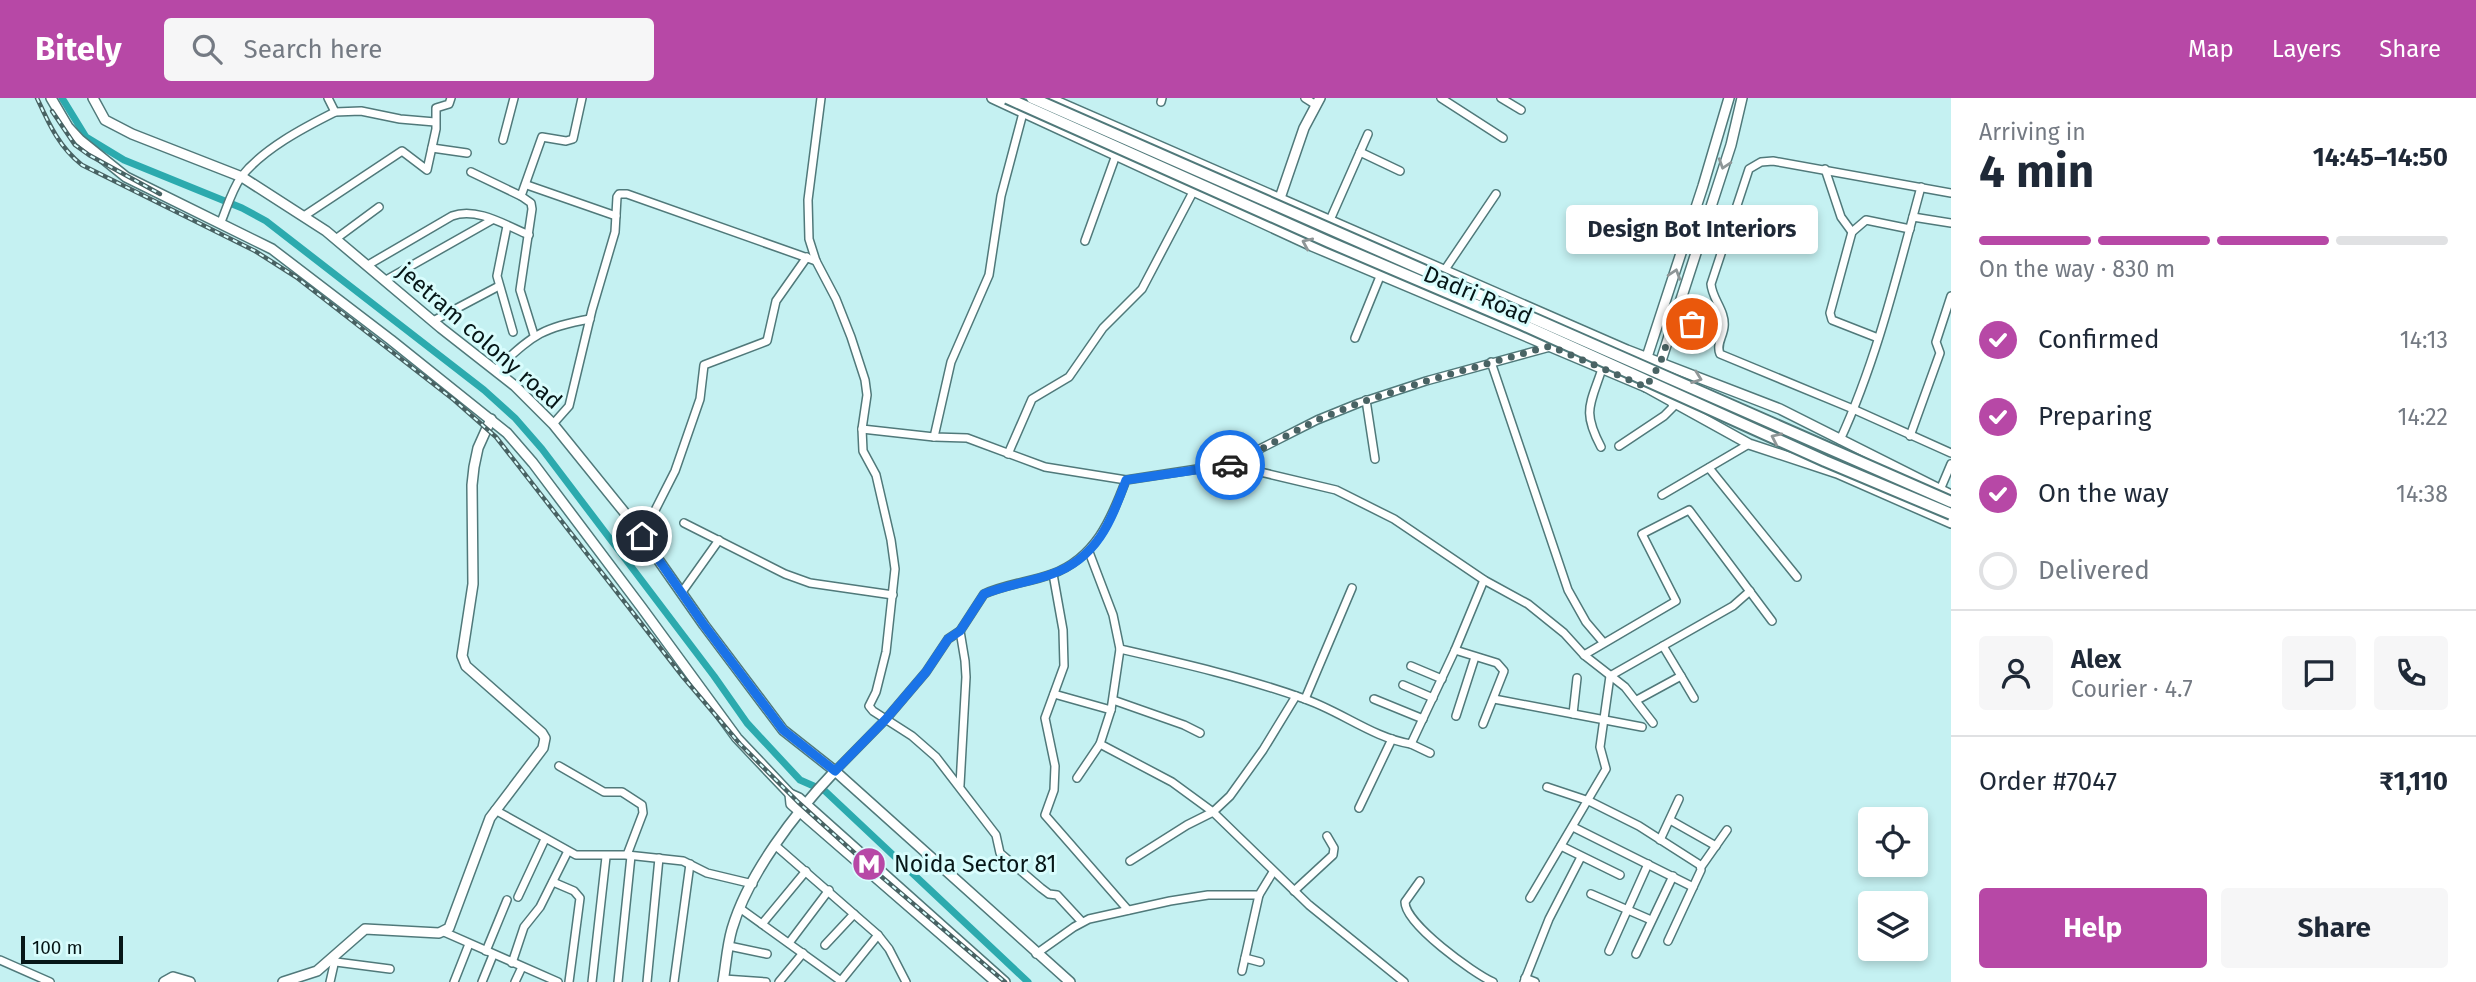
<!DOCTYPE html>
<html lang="en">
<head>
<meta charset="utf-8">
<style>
	body { margin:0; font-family:"Fira Sans",sans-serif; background:#f6f6f7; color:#1f2937; height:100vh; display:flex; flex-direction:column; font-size:26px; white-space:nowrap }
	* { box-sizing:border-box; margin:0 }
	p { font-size:23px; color:#747a83 }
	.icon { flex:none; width:38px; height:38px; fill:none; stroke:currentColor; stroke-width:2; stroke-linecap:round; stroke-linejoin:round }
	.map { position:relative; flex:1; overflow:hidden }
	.side { display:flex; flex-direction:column; background:#fff; width:525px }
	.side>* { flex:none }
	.tools { position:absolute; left:1858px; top:709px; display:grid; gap:14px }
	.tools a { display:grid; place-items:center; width:70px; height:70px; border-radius:7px; background:#fff; box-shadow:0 4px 10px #0003; font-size:35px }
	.scale { position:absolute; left:21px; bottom:18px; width:102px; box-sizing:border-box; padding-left:7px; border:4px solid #061617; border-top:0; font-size:19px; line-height:24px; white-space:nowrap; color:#061617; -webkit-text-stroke:5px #d9fdfd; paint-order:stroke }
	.pin { position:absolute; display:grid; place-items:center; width:60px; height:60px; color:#fff; margin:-30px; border:4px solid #fff; border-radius:50%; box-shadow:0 2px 7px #0007 }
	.courier { position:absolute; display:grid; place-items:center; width:70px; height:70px; margin:-35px; border:5px solid #1a73e8; border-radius:50%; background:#fff; color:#222; box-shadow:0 2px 9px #0007 }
	.bubble { position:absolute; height:49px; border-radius:7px; background:#fff; box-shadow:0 4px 10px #0003; font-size:23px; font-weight:700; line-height:49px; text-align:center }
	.head em { font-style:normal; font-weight:700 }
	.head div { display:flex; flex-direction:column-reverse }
	.head { display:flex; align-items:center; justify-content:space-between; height:119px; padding:0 28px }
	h1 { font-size:46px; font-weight:700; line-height:52px }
	.bar { display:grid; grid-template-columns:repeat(4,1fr); gap:10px 7px; align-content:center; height:84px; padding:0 28px }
	.bar i { height:9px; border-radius:5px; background:#e0e1e3 }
	.bar .selected { background:#b748a6 }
	.bar p { grid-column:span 4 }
	.line { display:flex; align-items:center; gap:18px; padding:0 28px; border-top:2px solid #e0e1e3 }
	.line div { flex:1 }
	.round { display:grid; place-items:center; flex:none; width:74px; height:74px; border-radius:7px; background:#f6f6f7 }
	ol { padding:0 28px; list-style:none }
	li { display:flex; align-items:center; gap:21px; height:77px }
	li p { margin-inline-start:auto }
	li .icon { padding:7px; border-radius:50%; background:#b748a6; color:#fff; stroke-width:4 }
	li:last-child { color:#747a83 }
	li i { width:38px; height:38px; border:4px solid #e0e1e3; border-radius:50% }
	.action { display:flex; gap:14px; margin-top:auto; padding:14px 28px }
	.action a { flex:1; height:80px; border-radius:7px; background:#b748a6; color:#fff; font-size:28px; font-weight:700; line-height:80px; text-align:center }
	.action a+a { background:#f6f6f7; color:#1f2937 }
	header { display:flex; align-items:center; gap:42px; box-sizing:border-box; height:98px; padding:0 35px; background:#b748a6; color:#fff }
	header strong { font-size:33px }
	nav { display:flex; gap:38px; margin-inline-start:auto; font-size:24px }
	.search { width:490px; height:63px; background:#f6f6f7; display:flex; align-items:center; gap:18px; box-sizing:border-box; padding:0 24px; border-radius:7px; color:#747a83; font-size:26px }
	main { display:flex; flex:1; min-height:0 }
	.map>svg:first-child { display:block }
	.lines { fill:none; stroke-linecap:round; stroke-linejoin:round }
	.canal { stroke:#2caaae; stroke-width:7 }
	.minor-casing { stroke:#50797a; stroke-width:10 }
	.tertiary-casing { stroke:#50797a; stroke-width:12 }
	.minor { stroke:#fff; stroke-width:7 }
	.tertiary { stroke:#fff; stroke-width:9 }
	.rail-casing { stroke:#486263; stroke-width:4.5 }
	.rail { stroke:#d9fdfd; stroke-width:2; stroke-dasharray:5; stroke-linecap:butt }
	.secondary-bridge-casing { stroke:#50797a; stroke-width:14; stroke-linecap:butt }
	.secondary-bridge { stroke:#fff; stroke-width:10 }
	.oneway { stroke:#8f9697 }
	.done { stroke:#496364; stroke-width:7; stroke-dasharray:0 12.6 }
	.route { stroke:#1a73e8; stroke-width:9 }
	.labels { text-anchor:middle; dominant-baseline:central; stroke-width:6; stroke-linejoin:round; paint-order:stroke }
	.street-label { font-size:23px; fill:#061617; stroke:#d9fdfd }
	.poi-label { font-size:23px; fill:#061617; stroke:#d9fdfd; text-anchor:start }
</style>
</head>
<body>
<header>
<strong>Bitely</strong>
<div class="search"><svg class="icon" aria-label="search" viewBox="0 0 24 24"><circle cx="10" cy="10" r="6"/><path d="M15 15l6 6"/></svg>Search here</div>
<nav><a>Map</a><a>Layers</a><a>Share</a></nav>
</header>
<main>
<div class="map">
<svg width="1951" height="884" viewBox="0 0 1951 884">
	<rect width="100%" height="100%" fill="#c5f1f2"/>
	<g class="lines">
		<!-- canal -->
		<path class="canal" d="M 62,0 L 86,39 L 124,62 L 242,110 L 266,123 L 484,292 L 515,320 L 542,351 L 714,578 L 747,625 L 800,682 L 825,693 L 1028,884"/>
		<!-- minor casing -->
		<g class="minor-casing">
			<g id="minor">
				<path d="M 328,0 L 335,14 L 361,13 L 400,21 L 435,24"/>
				<path d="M 821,0 L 808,102 L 809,141 L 816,163 L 836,201 L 851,239 L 865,282 L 867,297 L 862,331 L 863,353 L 876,377 L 891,442 L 895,471 L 886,554 L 876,594 L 869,608 L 873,613 L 912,638 L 936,659 L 996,737 L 1000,755 L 1041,790 L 1049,796 L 1057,797 L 1082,824"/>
				<path d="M 1305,0 L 1316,7"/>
				<path d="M 1441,0 L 1503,40"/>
				<path d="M 1501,0 L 1521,12"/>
				<path d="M 1161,4 L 1162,0"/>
				<path d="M 503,42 L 514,0"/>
				<path d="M 432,50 L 467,55"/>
				<path d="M 1360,54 L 1400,73"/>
				<path d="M 1825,71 L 1841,119 L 1852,134"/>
				<path d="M 471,74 L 521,98"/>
				<path d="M 527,87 L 616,118"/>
				<path d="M 1951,95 L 1773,63 L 1761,64 L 1749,71 L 1711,186 C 1712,201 1726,213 1724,229 C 1723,239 1716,246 1720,256 L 1853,311 L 1951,355"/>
				<path d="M 304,118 L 402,53 L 427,72 L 436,31 L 436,10 L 449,6 L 451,0"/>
				<path d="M 1913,119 L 1951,125"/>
				<path d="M 1330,122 L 1368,36"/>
				<path d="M 221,124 C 227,109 232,92 241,79 C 263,51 303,30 335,14"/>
				<path d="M 507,128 L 497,178 L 513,234"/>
				<path d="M 337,140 L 379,109"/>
				<path d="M 1085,143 L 1116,57"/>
				<path d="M 368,167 L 452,118 C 477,109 505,127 529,137"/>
				<path d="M 1444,173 L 1496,96"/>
				<path d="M 386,182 L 492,122"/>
				<path d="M 433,223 L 499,188"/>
				<path d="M 1670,235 L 1687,241 L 1697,211 L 1711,213"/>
				<path d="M 534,237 L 520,192 L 532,111 L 531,105 L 521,98 L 542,39 L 566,43 L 573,41 L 582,0"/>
				<path d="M 1355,240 L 1381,176"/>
				<path d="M 1878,240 L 1832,222 L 1830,215 L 1852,134 L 1866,122 L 1910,131"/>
				<path d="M 1491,264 L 1568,492 L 1586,524 L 1603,544"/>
				<path d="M 495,272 C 533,238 539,230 590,221"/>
				<path d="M 1366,302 L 1375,361"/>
				<path d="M 553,326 L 569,308 L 592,212 L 615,134 L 617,99 L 619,96 L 627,96 L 816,163"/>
				<path d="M 862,331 L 934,339 L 967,340 L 1045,369 L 1126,382"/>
				<path d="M 1910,338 L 1940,255 L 1936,244 L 1951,198"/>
				<path d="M 934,339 L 951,264 L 989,177 L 1001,98 L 1023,15"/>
				<path d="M 1840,342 C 1877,262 1898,173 1921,89"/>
				<path d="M 1619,348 L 1664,318 L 1673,309 L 1671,302"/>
				<path d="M 1601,349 C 1582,313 1590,307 1602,271"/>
				<path d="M 1008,356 L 1032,301 L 1069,279 L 1103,230 L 1142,191 L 1193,94"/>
				<path d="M 1231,367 L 1336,392 L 1394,421 L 1484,482 L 1528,506 L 1564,535 L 1584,557 L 1625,589 L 1653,625"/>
				<path d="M 1709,370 L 1797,479"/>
				<path d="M 1940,392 L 1951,366"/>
				<path d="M 1662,397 L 1749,346"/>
				<path d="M 684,425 L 785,476 L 810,485 L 893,497"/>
				<path d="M 642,438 L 675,373 L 700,301 L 704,267 L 767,243 L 776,203 L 807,159"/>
				<path d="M 1053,476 L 1063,532 L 1064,568 L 1045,620 L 1055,668 L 1054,692 L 1045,717 L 1128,812"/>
				<path d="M 682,494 L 719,442"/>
				<path d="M 960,533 L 965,563 L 966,579 L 960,687"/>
				<path d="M 1663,548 L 1681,578"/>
				<path d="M 1120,551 C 1181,565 1243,579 1302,600 C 1339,612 1373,640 1411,646 L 1455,552 L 1484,482"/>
				<path d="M 1455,552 L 1497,565 L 1504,573 L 1483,626"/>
				<path d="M 1584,557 L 1676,503 L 1642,436 L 1689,412 L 1772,523"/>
				<path d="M 1411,568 L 1442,581"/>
				<path d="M 1403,587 L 1433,600"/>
				<path d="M 1054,596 L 1111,612 L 1120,551 L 1113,517 L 1089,454"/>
				<path d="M 1305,601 L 1352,490"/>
				<path d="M 1374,601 L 1423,621"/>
				<path d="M 1494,601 L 1642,629"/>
				<path d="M 1113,602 L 1184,627 L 1200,635"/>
				<path d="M 1637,602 L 1681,578 L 1694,600"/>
				<path d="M 1573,616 L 1577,580"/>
				<path d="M 1456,618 L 1475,559"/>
				<path d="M 1100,646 L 1172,684 L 1213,714 L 1309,807 L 1404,884"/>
				<path d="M 1411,646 L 1430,655"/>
				<path d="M 559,668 L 604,694 L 622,694 L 642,707 L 643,715 L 627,757"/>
				<path d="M 835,673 L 886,621 L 926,574 L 948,541 L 960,533 L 984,496 C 1006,486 1030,484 1052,476 C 1095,460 1111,422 1126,382 L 1230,366 L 1317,322 L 1359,305 L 1426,283 L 1550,249"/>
				<path d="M 1077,680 L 1100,646 L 1111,612"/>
				<path d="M 1547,689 L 1589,703 L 1639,728 L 1700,767 L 1701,772 L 1668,843"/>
				<path d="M 1359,710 L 1392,641"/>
				<path d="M 495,712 L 576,757 L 627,757 L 683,763 L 707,775 L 753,786"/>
				<path d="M 1670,722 L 1716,748"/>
				<path d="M 1573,729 L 1693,789"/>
				<path d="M 1660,742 L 1679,701"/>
				<path d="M 776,748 L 878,837 L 889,851 L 906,884"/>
				<path d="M 1561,748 L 1620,777"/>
				<path d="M 1130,763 L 1187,727 L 1213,714 L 1230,698 L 1263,652 L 1296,598"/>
				<path d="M 1701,769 L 1727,732"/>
				<path d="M 1420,783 L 1405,804 C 1405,826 1473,875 1493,884"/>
				<path d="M 553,784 L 574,793 L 580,800 L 569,884"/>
				<path d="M 1294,793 L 1333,757 L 1334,750 L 1327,738"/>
				<path d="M 1591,796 L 1651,822"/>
				<path d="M 518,799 L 545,741"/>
				<path d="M 1530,800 L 1606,671 L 1600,649 L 1610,578 L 1733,508 L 1750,493"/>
				<path d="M 741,811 L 841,883"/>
				<path d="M 762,826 L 806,773"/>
				<path d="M 444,834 L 558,884"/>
				<path d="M 789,845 L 829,792"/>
				<path d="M 825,847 L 854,816"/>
				<path d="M 729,848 L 767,856"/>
				<path d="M 486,853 L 507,802"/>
				<path d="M 1609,853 L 1648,766"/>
				<path d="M 1036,856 L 1074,829 L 1089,821 L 1170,803 L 1208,797 L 1259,797 L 1273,774"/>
				<path d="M 1636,856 L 1673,778"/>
				<path d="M 1245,860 L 1260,864"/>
				<path d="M 0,862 L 50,884"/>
				<path d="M 336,864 L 390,871"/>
				<path d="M 512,865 L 524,829 L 540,809 L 567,755"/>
				<path d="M 1242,873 L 1259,797"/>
				<path d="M 1525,880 L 1535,884"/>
				<path d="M 724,881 L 766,884"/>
				<path d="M 330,884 L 335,862"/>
				<path d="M 454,884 L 469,846"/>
				<path d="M 482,884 L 493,857"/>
				<path d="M 515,884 L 522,869"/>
				<path d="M 592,884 L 606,759"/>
				<path d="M 618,884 L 631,758"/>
				<path d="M 647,884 L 659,760"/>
				<path d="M 674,884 L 690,766"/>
				<path d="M 779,884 L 803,855"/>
				<path d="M 840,884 L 878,837"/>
				<path d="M 1524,884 L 1549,821 L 1581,759"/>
			</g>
		</g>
		<!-- tertiary casing -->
		<g class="tertiary-casing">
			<g id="tertiary">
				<path d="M 51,0 L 68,29 L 80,42 L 126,79 L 272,151 L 391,242 L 507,335 L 533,365 L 642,510 L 737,640 L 790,696 L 799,700 L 1005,884"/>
				<path d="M 93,0 L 105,22 L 132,36 L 242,79 L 326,133 L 441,230 L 515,288 L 553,326 L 629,420 L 704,527 L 783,632 L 835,673 L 1070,884"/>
				<path d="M 992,0 L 1312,148 L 1646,289 L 1749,346 L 1837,375 L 1951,425"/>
				<path d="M 1049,0 L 1627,252 L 1780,311 L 1951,397"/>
				<path d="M 1280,100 L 1304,30 L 1320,0"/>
				<path d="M 1646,262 L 1703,88 L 1729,0"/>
				<path d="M 1646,289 L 1660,266 L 1731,47 L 1742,0"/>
				<path d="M 790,696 L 791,706 L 799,713 L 996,884"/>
				<path d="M 164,884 L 173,879 L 190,884"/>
				<path d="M 283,884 L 317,873 L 365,831 L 439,835 L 449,830 L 490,720 L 543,650 L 545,640 L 542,635 L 466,568 L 462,558 L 473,486 L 472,387 L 474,369 L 478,350 L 491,321"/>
				<path d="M 723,884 C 726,867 727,848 732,831 C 748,776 796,714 835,673"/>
			</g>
		</g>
		<!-- minor -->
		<use href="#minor" class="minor"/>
		<!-- tertiary -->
		<use href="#tertiary" class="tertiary"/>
		<!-- rail casing -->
		<g class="rail-casing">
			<g id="rail">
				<path d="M 37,0 C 49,26 59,49 82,67 L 255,153 L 296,179 L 454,302 L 496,339 L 683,579 L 740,646 L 798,704 L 869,768 L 1005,884"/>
				<path d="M 52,13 L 75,47 L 89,57 L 160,96"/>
			</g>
		</g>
		<!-- rail -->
		<use href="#rail" class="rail"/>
		<!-- secondary-bridge casing -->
		<g class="secondary-bridge-casing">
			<g id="secondary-bridge">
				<path d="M 1007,0 L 1329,144 L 1521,226 L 1825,363 L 1951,416"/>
				<path d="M 1032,0 L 1951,404"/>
			</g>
		</g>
		<!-- secondary-bridge -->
		<use href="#secondary-bridge" class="secondary-bridge"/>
	</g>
	<!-- one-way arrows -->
	<defs><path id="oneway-chevron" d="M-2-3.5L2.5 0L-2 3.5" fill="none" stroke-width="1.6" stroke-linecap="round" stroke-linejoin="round" transform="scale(1.75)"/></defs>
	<g class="oneway">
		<use href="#oneway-chevron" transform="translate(1724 66) rotate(108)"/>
		<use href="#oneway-chevron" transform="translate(1307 145) rotate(-156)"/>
		<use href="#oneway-chevron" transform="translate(1675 176) rotate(-72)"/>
		<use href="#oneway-chevron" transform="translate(1697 280) rotate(20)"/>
		<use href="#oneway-chevron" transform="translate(1776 340) rotate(-155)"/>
	</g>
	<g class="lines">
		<!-- done -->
		<path class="done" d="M 1230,367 L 1317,322 L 1359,305 L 1426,283 L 1550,248 L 1646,289 L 1660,266 L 1670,235 L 1687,241 L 1692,226"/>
		<!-- route -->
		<path class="route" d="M 642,438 L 704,527 L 783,632 L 835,673 L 886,621 L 926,574 L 948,541 L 960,533 L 984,496 C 1006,487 1030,484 1052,476 C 1097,460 1111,424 1126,382 L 1230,367"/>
	</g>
	<!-- icons -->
	<defs>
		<g id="metro-disc" transform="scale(1.75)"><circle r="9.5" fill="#b748a6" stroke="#d9fdfd"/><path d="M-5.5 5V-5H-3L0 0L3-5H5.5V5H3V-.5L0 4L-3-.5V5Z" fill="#fff"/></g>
	</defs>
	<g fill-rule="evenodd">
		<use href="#metro-disc" x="869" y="766"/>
	</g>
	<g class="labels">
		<!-- street labels -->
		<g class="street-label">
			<text transform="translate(1478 197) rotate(23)">Dadri Road</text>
			<text transform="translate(480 238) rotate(41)">jeetram colony road</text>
		</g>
		<!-- poi labels -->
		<g class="poi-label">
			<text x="894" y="766">Noida Sector 81</text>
		</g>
	</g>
</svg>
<div class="tools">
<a><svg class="icon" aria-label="locate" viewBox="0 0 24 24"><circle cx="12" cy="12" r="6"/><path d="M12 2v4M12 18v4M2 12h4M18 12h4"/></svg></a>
<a><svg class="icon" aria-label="layers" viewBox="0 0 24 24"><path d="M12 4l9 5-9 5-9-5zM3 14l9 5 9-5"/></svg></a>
</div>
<div class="scale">100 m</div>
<div class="pin" style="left:1692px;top:226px;background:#ea580c"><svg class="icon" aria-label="bag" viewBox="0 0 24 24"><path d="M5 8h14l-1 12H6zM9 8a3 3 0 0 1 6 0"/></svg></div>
<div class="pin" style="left:642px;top:438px;background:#1f2937"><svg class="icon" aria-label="home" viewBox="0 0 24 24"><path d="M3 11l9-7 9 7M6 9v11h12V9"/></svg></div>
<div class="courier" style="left:1230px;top:367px"><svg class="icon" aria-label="car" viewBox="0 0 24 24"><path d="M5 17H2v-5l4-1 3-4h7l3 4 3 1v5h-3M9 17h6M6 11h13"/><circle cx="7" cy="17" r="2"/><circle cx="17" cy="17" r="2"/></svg></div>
<div class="bubble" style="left:1566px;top:107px;width:252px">Design Bot Interiors</div>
</div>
<section class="side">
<div class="head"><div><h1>4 min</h1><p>Arriving in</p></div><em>14:45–14:50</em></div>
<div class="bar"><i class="selected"></i><i class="selected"></i><i class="selected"></i><i></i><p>On the way · 830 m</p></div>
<ol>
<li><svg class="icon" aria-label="check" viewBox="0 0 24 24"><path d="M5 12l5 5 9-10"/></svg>Confirmed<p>14:13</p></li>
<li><svg class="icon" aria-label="check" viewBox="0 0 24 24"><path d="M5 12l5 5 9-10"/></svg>Preparing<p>14:22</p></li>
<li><svg class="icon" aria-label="check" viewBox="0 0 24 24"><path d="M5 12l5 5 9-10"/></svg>On the way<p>14:38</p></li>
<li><i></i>Delivered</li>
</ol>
<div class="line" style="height:126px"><a class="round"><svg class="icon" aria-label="person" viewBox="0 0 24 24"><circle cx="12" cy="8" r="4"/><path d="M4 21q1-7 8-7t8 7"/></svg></a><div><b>Alex</b><p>Courier · 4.7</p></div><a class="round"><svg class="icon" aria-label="chat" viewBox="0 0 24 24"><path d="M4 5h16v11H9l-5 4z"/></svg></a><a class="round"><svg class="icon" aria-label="phone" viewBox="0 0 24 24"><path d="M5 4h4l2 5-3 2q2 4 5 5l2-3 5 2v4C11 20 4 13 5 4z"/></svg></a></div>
<div class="line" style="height:91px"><div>Order #7047</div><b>₹1,110</b></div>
<div class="action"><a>Help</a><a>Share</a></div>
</section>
</main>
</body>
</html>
